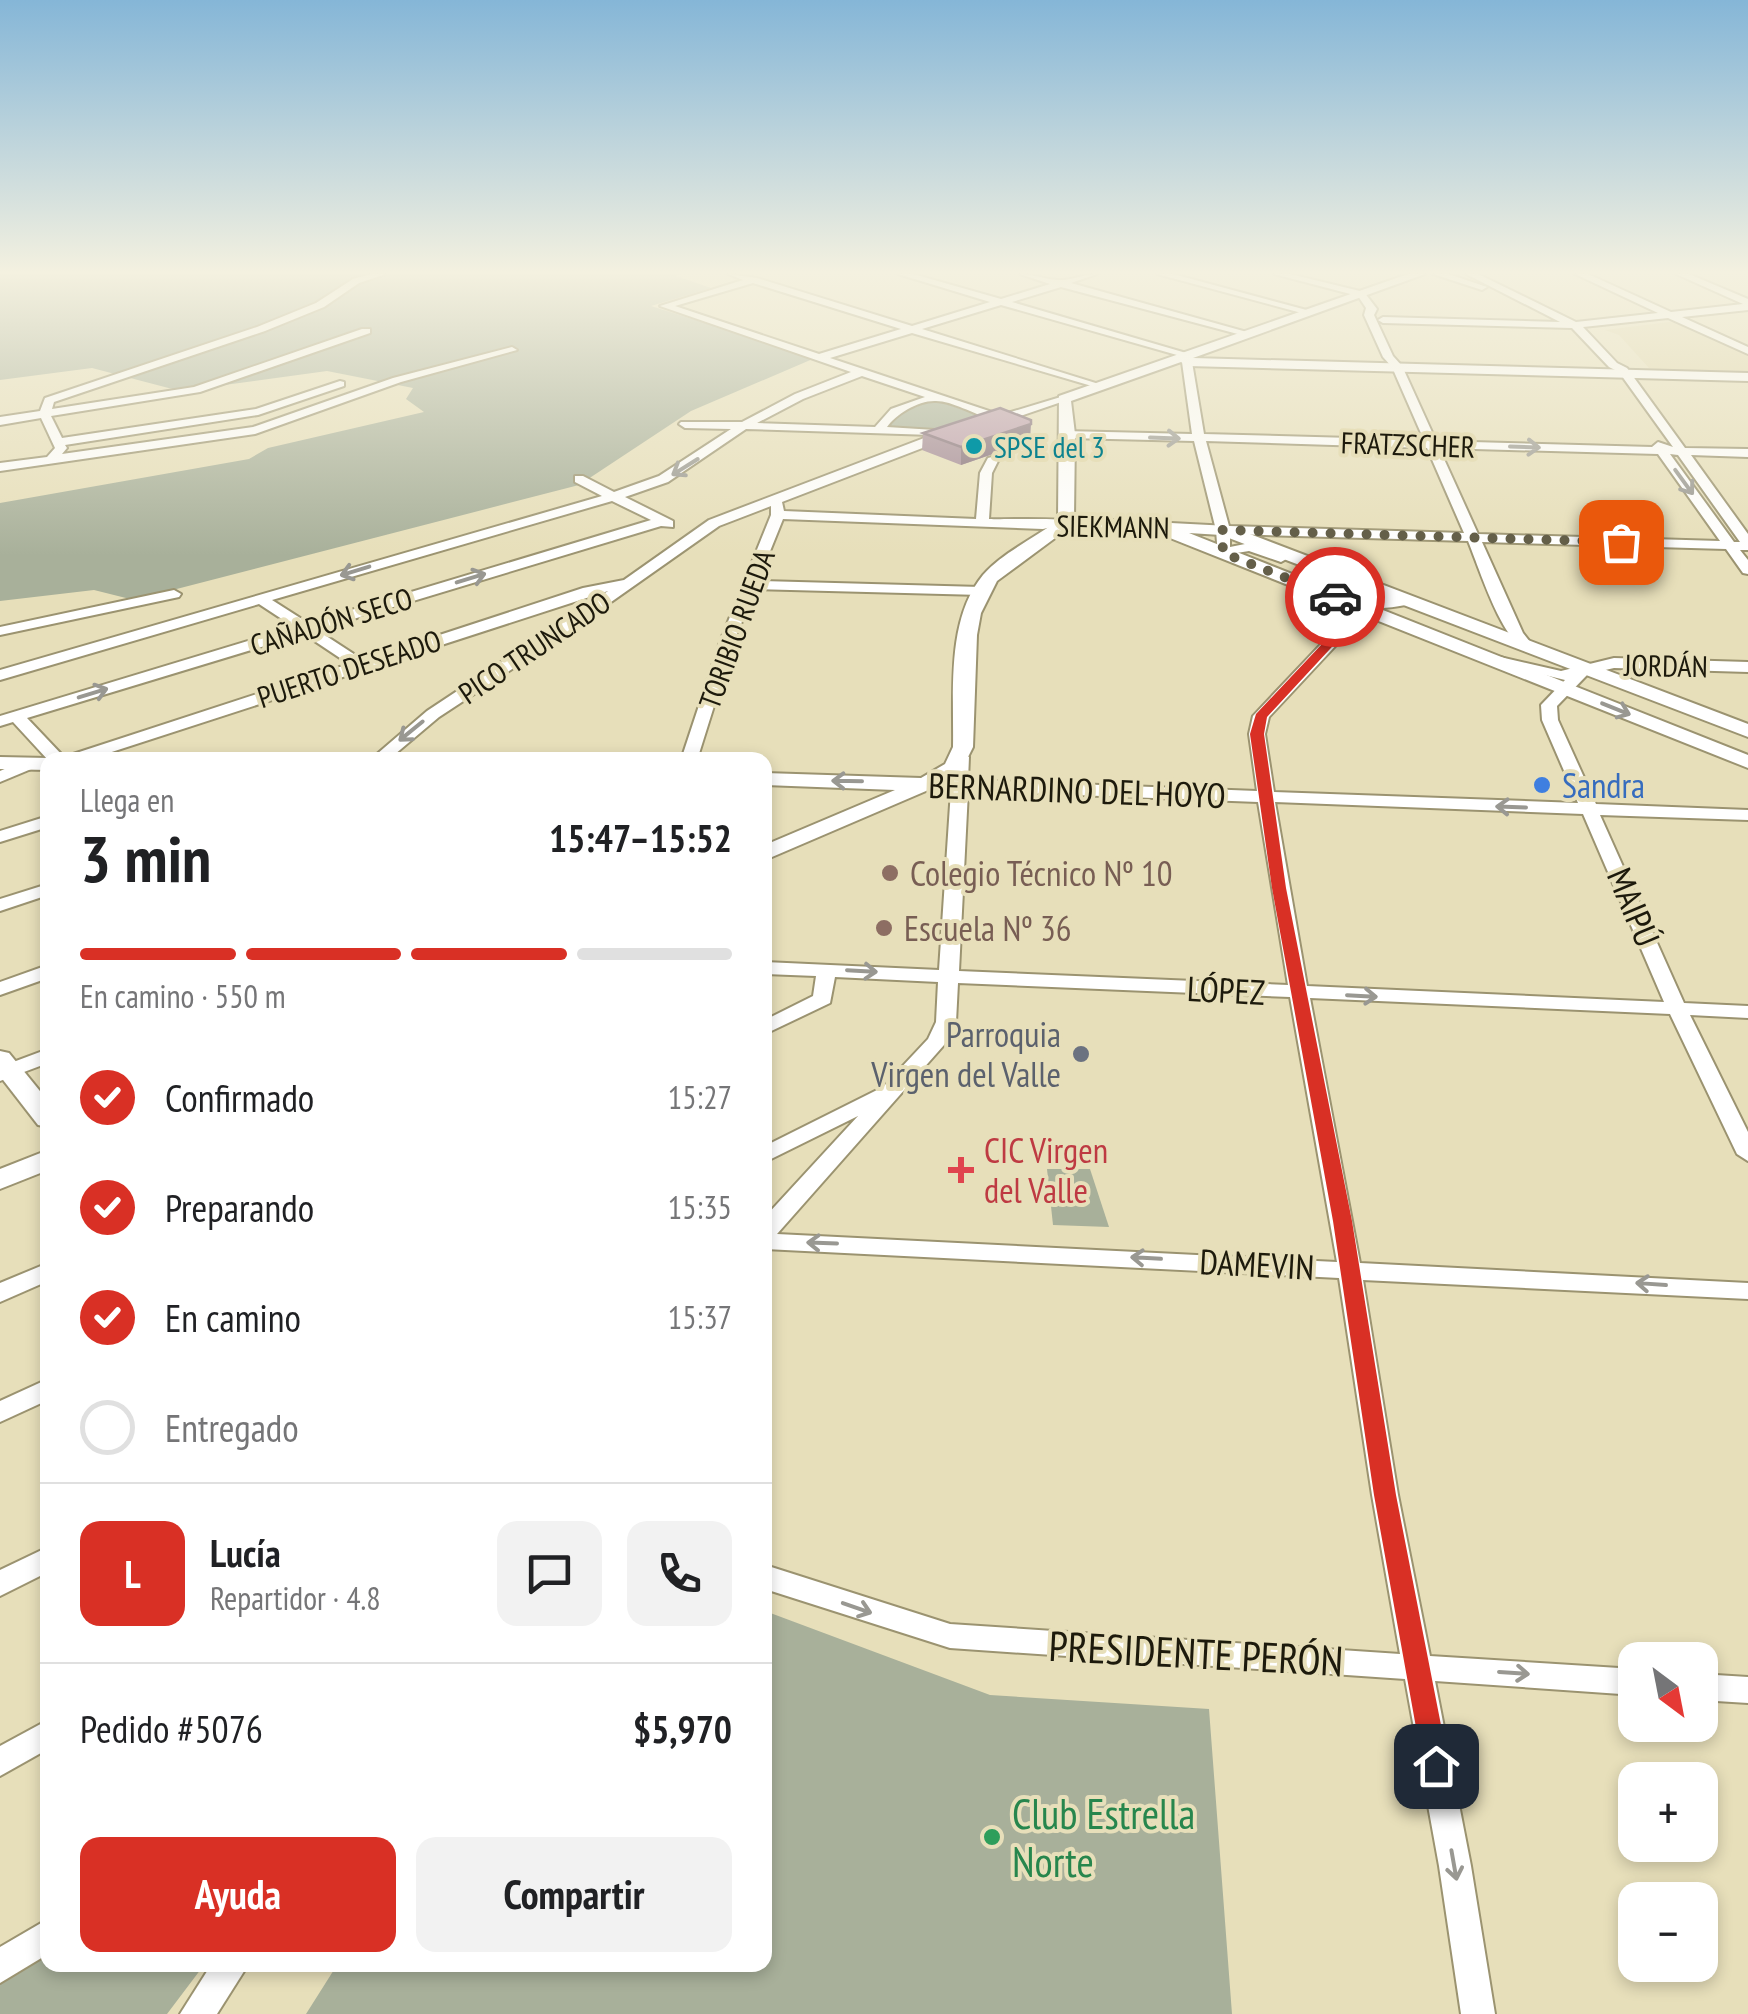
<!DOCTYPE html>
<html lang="es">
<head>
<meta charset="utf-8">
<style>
	body { margin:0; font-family:"PT Sans Narrow",sans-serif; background:#f2f2f2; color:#202124; height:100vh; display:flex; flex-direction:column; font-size:38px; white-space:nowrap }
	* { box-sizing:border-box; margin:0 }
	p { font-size:32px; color:#757577 }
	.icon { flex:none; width:55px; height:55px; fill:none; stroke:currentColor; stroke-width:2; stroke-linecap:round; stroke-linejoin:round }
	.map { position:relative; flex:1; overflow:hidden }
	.details { position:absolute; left:40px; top:752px; width:732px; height:1220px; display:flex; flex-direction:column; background:#fff; border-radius:20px; box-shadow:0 5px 15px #0003 }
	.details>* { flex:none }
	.needle { width:65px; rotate:148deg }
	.buttons { position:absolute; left:1618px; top:1642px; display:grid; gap:20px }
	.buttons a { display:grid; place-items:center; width:100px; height:100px; border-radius:20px; background:#fff; box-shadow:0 5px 15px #0003; font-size:50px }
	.pin { position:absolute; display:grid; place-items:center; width:85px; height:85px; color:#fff; margin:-42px; border-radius:20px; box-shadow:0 5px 15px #0006 }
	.courier { position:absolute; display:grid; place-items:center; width:100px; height:100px; margin:-50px; border:8px solid #d93025; border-radius:50%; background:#fff; color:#222; box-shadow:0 2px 12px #0007 }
	.head em { font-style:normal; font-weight:800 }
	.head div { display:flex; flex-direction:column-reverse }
	.head { display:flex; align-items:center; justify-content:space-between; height:170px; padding:0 40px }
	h1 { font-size:65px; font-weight:800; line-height:75px }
	.bar { display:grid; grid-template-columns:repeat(4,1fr); gap:15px 10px; align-content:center; height:120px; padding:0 40px }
	.bar i { height:12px; border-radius:8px; background:#e0e0e0 }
	.bar .active { background:#d93025 }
	.bar p { grid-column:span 4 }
	.line { display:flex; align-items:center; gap:25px; padding:0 40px; border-top:2px solid #e0e0e0 }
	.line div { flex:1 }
	.round { display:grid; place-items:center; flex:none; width:105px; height:105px; border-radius:20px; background:#f2f2f2 }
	ol { padding:0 40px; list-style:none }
	li { display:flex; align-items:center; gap:30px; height:110px }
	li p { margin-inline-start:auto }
	li .icon { padding:10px; border-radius:50%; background:#d93025; color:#fff; stroke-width:4 }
	li:last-child { color:#757577 }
	li i { width:55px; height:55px; border:5px solid #e0e0e0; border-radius:50% }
	.action { display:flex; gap:20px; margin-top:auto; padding:20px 40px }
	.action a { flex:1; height:115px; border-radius:20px; background:#d93025; color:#fff; font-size:40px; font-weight:800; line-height:115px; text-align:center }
	.action a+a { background:#f2f2f2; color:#202124 }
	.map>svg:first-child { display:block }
	.built { fill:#dfd5a8 }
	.green { fill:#a8b09a }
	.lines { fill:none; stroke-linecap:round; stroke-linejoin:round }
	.minor-casing { stroke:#9b9370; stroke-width:4 }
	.tertiary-casing { stroke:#9b9370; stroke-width:4 }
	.minor { fill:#fff; fill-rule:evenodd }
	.tertiary { fill:#fff; fill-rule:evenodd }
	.wall { fill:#a38996 }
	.shaded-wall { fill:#846f7a }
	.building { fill:#bd9fae; stroke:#846f7a; stroke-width:2.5 }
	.oneway { stroke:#999892 }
	.route { fill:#d93025 }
	.done { stroke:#645f49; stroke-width:10; stroke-dasharray:0 18 }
	.culture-dot { fill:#0f9aa8; stroke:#e7dfba; stroke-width:4 }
	.shop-dot { fill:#3f7fe0; stroke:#e7dfba; stroke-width:4 }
	.education-dot { fill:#8d6e63; stroke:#e7dfba; stroke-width:4 }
	.worship-dot { fill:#6b7280; stroke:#e7dfba; stroke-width:4 }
	.health-dot { fill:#e0444e; stroke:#e7dfba; stroke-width:4 }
	.leisure-dot { fill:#2e9e5b; stroke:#e7dfba; stroke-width:4 }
	.labels { text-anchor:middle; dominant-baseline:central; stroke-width:8; stroke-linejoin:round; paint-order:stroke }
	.far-street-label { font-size:30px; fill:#1d1a0c; stroke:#e7dfba }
	.far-culture-label { font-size:30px; fill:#0d838f; stroke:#e7dfba; text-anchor:start }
	.shop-label { font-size:35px; fill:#366cbe; stroke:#e7dfba; text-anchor:start }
	.street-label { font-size:35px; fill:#1d1a0c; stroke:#e7dfba }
	.education-label { font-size:35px; fill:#785e54; stroke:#e7dfba; text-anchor:start }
	.worship-label { font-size:35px; fill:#5b616d; stroke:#e7dfba; text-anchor:end }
	.health-label { font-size:35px; fill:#be3a42; stroke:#e7dfba; text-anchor:start }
	.near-street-label { font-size:42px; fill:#1d1a0c; stroke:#e7dfba }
	.near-leisure-label { font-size:42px; fill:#27864d; stroke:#e7dfba; text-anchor:start }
</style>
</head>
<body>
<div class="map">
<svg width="1748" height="2014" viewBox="0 0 1748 2014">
	<rect width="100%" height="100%" fill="#e7dfba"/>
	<!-- built -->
	<path class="built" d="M 1677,321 L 1748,356 L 1748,373 L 1658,371 L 1649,368 L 1619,335 L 1605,330 Z"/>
	<!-- green -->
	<g class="green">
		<path d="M 0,274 L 679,274 L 676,276 L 711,288 L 651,306 L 815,358 L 691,411 L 579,485 L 134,600 L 94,590 L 0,601 L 0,503 L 249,459 L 268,448 L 424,412 L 406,399 L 413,388 L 327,371 L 180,391 L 92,368 L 0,380 Z"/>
		<path d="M 934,400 L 988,418 L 950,429 L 888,427 L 900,413 Z"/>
		<path d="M 1047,1169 L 1090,1169 L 1109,1227 L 1053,1225 Z"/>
		<path d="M 765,1611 L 990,1695 L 1209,1709 L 1232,2014 L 306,2014 L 337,1965 L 765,1965 Z"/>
		<path d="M 47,1951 L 48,1965 L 204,1965 L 167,2014 L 0,2014 L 0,1982 Z"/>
	</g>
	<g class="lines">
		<!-- minor casing -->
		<g class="minor-casing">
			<g id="minor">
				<path d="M 371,274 L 386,274 L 359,283 L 324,307 L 265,331 L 54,402 L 52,409 L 194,387 L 362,329 L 370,329 L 370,333 L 200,392 L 51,416 L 62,438 L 256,409 L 340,381 L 344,382 L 344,386 L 258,415 L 65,445 L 67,448 L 62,454 L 253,427 L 393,378 L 512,347 L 517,350 L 401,382 L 255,434 L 0,471 L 0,463 L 47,457 L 55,448 L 41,418 L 0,425 L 0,417 L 40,411 L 45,398 L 257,327 L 316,303 L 353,279 Z"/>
				<path d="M 728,274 L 757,278 L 912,326 L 990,302 L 898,274 L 913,274 L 1001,299 L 1050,284 L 1020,274 C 1034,274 1050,281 1063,280 C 1075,279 1084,274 1097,274 L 1071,283 L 1254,334 L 1249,337 L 1061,287 L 1012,302 L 1193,355 L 1184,357 L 1001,305 L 922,329 L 1102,385 L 1102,389 L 912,333 L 830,358 L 1001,415 L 1064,396 L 1070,399 L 994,425 L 990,423 L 990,419 C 974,414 952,401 936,401 C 919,400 896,414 887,427 L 951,431 L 951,437 L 782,502 L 784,511 L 976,519 L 980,473 L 988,458 L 992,457 L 998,461 L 992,473 L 989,519 C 1005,520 1063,517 1073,522 L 1043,529 L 783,519 L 758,581 L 981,587 L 988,591 L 981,595 L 755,589 L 735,639 L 697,760 L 681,760 L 721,639 L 771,515 L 771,506 L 719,526 L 567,633 L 439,717 L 388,760 L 370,760 L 427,711 L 608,591 L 87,760 L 48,760 L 13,722 L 0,726 L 0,716 L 294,627 L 259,604 L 0,680 L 0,670 L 602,496 L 575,482 L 575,476 L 583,476 L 614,492 L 659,476 L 731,429 L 685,428 L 679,424 L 681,422 L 742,422 L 795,394 L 851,372 L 660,306 L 743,280 ZM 753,283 L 901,329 L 819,354 L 675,306 ZM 862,376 L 925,397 L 891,409 L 875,427 L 757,423 L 803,399 ZM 746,429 L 932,435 L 709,520 L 624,580 L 583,588 L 363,660 L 317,630 L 661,526 L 673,527 L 673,521 L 625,497 L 668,482 ZM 612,501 L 651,520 L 308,623 L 272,600 ZM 304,634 L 349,664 L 64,757 L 27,718 Z"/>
				<path d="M 1157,274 L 1173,274 L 1314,312 L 1309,315 Z"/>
				<path d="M 1274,274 L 1290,274 L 1364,292 L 1377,309 L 1374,315 L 1393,356 L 1402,366 L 1436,441 L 1652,447 L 1658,442 L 1673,447 L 1619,372 L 1609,367 L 1572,328 L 1383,323 L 1378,320 L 1383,317 L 1560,322 L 1466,274 L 1478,274 L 1576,322 L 1658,313 L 1575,274 L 1588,274 L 1671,312 L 1743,304 L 1676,274 L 1689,274 L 1748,299 L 1748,310 L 1682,317 L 1748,347 L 1748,354 L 1668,318 L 1583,327 L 1617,363 L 1627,368 L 1685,448 L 1748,449 L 1748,457 L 1691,455 L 1748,534 L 1748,550 L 1740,550 L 1748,560 L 1748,574 L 1743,573 L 1726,549 L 1482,542 L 1523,633 L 1534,647 L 1527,651 C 1501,639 1480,570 1468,541 L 1230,534 L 1230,547 L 1250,543 L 1288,558 L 1281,562 L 1249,551 L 1218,556 L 1216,530 L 1194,441 L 1068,438 L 1062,434 L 1064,431 L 1192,434 L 1182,362 L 1187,359 L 1192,362 L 1204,434 L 1424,440 L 1392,367 L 1383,357 L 1364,315 L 1366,308 L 1358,296 ZM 1206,441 L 1427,448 L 1464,533 L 1229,526 ZM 1439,448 L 1658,454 L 1720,541 L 1478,534 ZM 1670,454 L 1678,455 L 1740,542 L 1734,542 Z"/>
				<path d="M 1433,274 L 1448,274 L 1487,287 L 1482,290 Z"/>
				<path d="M 174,590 L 181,594 L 179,597 L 0,635 L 0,627 Z"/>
				<path d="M 1382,597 L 1407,597 L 1414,601 C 1403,609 1382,606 1368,611 L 1269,717 L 1265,734 L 1274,792 L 1578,803 L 1542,720 L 1541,705 L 1565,680 L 1474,657 L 1474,651 L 1561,671 L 1614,658 L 1748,662 L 1748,672 L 1614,668 L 1588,674 L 1557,706 L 1558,720 L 1596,804 L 1748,810 L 1748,820 L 1600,815 L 1684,1003 L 1748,1006 L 1748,1018 L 1690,1015 L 1748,1132 L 1748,1161 L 1737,1154 L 1670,1014 L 1310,998 L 1360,1263 L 1748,1283 L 1748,1299 L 1363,1280 L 1398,1495 L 1430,1656 L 1635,1669 L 1635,1695 L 1435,1681 L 1471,1866 L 1495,2014 L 1461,2014 L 1439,1866 L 1405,1679 L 950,1648 L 765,1589 L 765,1565 L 950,1624 L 1400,1654 L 1372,1495 L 1339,1278 L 765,1249 L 765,1217 L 858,1116 L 765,1162 L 765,1146 L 883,1087 L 928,1039 L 936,1022 L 938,982 L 835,977 L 830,1003 L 765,1034 L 765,1020 L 813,996 L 816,976 L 765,974 L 765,962 L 939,970 L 951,790 L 923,788 L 923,780 L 951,780 L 953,757 L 961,752 L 969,757 L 968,780 L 1257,791 L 1249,734 L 1253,716 L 1358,605 ZM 968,791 L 1258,802 L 1288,985 L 959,971 ZM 1275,802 L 1583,814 L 1664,1002 L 1307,986 ZM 958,983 L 1290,997 L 1337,1262 L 777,1234 L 944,1045 L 956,1022 Z"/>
				<path d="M 30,758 L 36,759 L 36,767 L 0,782 L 0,771 Z"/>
				<path d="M 48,816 L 48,827 L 0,842 L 0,831 Z"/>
				<path d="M 48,884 L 48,895 L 0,911 L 0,899 Z"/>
				<path d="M 48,965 L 48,978 L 0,995 L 0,982 Z"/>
				<path d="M 48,1049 L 48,1063 L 0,1081 L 0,1067 Z"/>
				<path d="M 48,1263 L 48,1281 L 0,1302 L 0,1283 Z"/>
				<path d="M 48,1379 L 48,1400 L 0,1422 L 0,1401 Z"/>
				<path d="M 48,1547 L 48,1572 L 0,1596 L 0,1570 Z"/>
				<path d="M 1700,1674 L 1748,1677 L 1748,1703 L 1700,1700 Z"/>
				<path d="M 48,1720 L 48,1749 L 0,1776 L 0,1746 Z"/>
				<path d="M 48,1919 L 48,1954 L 0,1983 L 0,1947 Z"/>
				<path d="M 211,1965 L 248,1965 L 217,2014 L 180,2014 Z"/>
			</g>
		</g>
		<!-- tertiary casing -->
		<g class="tertiary-casing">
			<g id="tertiary">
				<path d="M 1408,274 L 1425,274 L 1193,358 L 1748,373 L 1748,381 L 1188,366 L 1181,362 L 1071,401 L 1075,434 L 1074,518 L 1229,526 L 1748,724 L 1748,737 L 1221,535 L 1189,533 L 1748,755 L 1748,768 L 1170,538 L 1169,532 L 1070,527 L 997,581 L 981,613 L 977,635 L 973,747 L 961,771 L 947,782 L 765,860 L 765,845 L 895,790 L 765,785 L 765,773 L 921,778 L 945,764 L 953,747 C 954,692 946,620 983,575 C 1003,552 1034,539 1058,520 L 1059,396 Z"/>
				<path d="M 0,757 L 48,758 L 56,760 L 48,760 L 48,770 L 0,769 Z"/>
				<path d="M 0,1051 L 9,1053 L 48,1101 L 48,1127 L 38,1125 L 0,1076 Z"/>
				<path d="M 48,1150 L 48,1170 L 0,1189 L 0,1169 Z"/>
			</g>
		</g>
		<!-- minor -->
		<use href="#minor" class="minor"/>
		<!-- tertiary -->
		<use href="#tertiary" class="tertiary"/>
	</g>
	<!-- wall -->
	<path class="wall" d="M 923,433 L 1030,441 L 961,465 L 922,450 Z"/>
	<!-- shaded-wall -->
	<path class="shaded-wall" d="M 1031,424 L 1030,441 L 961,465 L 961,447 Z"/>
	<!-- building -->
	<path class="building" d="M 1000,408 L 1031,420 L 1031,424 L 961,447 L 923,433 Z"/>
	<!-- one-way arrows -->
	<defs><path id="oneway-shaft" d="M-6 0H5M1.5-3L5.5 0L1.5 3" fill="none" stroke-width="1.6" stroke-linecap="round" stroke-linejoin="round" transform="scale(2.5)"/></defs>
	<g class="oneway">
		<use href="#oneway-shaft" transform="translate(1165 438) rotate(2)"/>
		<use href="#oneway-shaft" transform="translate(1525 447) rotate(2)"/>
		<use href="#oneway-shaft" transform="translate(685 467) rotate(148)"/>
		<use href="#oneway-shaft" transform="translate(1684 482) rotate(54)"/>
		<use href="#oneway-shaft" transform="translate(355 571) rotate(163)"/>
		<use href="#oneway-shaft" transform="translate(471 578) rotate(-17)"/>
		<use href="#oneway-shaft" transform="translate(93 693) rotate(-17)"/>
		<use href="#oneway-shaft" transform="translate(1616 709) rotate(22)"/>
		<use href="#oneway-shaft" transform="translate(411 731) rotate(141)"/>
		<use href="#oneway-shaft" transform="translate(847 781) rotate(-179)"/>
		<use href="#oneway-shaft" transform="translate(1511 807) rotate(-178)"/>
		<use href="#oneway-shaft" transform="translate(862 971) rotate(3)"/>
		<use href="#oneway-shaft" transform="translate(1362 996) rotate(3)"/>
		<use href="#oneway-shaft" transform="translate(822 1243) rotate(-178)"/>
		<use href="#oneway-shaft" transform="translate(1146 1258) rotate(-177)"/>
		<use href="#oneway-shaft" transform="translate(1651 1284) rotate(-176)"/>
		<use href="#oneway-shaft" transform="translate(857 1608) rotate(19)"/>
		<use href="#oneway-shaft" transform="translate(1514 1673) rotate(4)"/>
		<use href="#oneway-shaft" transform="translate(1454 1865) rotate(80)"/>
	</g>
	<!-- sky -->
	<linearGradient id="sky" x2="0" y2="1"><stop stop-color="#85b6d7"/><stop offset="0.49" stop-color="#f4f1e0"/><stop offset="1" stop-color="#f4f1e0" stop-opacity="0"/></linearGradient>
	<rect width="1748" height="556" fill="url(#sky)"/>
	<!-- route -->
	<path class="route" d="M 1331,594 L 1368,608 L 1267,717 L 1264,734 L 1286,888 L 1352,1221 L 1396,1495 L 1449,1766 L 1445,1774 L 1436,1778 L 1427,1774 L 1423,1766 L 1374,1495 L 1333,1221 L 1272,888 L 1250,734 L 1256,714 L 1355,609 L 1331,599 Z"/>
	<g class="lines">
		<!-- done -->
		<path class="done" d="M 1335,597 L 1223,553 L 1222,530 L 1621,542"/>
	</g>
	<!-- markers -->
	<circle class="culture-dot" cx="974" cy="446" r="10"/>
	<circle class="shop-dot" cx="1542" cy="785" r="10"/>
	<g class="education-dot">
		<circle cx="890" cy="873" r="10"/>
		<circle cx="884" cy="928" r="10"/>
	</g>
	<circle class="worship-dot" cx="1081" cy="1054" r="10"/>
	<path class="health-dot" d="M956 1155h10v10h10v10h-10v10h-10v-10h-10v-10h10z"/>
	<circle class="leisure-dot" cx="992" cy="1837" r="10"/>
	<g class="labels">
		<!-- far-street labels -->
		<g class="far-street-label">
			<text transform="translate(1408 444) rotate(2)">FRATZSCHER</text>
			<text transform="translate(1113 526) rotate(1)">SIEKMANN</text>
			<text transform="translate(331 621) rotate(-17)">CAÑADÓN SECO</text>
			<text transform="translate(736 629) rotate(-70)">TORIBIO RUEDA</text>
			<text transform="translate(534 647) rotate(-34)">PICO TRUNCADO</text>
			<text transform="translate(1666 665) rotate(1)">JORDÁN</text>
			<text transform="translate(349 668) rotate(-18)">PUERTO DESEADO</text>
		</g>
		<!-- far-culture labels -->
		<g class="far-culture-label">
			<text x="994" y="446">SPSE del 3</text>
		</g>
		<!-- shop labels -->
		<g class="shop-label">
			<text x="1562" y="785">Sandra</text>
		</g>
		<!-- street labels -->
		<g class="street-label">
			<text transform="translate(1077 790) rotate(2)">BERNARDINO DEL HOYO</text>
			<text transform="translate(1634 907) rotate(67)">MAIPÚ</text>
			<text transform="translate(1226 990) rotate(3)">LÓPEZ</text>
			<text transform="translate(1257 1264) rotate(3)">DAMEVIN</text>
		</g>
		<!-- education labels -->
		<g class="education-label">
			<text x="910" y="873">Colegio Técnico Nº 10</text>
			<text x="904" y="928">Escuela Nº 36</text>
		</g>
		<!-- worship labels -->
		<g class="worship-label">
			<text x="1061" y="1034">Parroquia<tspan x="1061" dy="40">Virgen del Valle</tspan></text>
		</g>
		<!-- health labels -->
		<g class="health-label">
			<text x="984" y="1150">CIC Virgen<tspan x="984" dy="40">del Valle</tspan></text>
		</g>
		<!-- near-street labels -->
		<g class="near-street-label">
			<text transform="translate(1196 1653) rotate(3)">PRESIDENTE PERÓN</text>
		</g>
		<!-- near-leisure labels -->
		<g class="near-leisure-label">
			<text x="1012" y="1813">Club Estrella<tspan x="1012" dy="48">Norte</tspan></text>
		</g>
	</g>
</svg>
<div class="buttons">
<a><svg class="needle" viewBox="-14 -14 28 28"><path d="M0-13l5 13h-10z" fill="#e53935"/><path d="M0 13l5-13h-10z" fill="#757577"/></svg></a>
<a>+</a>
<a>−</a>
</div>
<div class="pin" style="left:1621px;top:542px;background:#ea580c"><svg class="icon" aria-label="bag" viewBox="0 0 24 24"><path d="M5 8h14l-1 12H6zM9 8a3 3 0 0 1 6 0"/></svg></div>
<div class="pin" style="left:1436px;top:1766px;background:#1f2937"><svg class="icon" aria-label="home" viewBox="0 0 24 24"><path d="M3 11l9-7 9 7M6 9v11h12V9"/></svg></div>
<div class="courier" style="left:1335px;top:597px"><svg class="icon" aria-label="car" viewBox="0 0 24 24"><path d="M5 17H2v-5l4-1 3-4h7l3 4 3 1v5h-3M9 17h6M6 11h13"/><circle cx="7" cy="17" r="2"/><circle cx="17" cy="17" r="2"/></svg></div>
<section class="details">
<div class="head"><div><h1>3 min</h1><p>Llega en</p></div><em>15:47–15:52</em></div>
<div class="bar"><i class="active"></i><i class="active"></i><i class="active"></i><i></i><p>En camino · 550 m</p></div>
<ol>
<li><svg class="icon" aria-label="check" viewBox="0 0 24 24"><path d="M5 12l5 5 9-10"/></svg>Confirmado<p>15:27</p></li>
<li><svg class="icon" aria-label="check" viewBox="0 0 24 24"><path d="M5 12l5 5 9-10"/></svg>Preparando<p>15:35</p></li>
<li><svg class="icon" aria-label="check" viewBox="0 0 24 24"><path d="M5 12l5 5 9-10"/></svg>En camino<p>15:37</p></li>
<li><i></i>Entregado</li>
</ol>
<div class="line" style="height:180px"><b class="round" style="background:#d93025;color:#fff">L</b><div><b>Lucía</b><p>Repartidor · 4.8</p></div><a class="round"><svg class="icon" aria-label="chat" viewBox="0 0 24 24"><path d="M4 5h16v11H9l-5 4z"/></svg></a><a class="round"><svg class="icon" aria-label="phone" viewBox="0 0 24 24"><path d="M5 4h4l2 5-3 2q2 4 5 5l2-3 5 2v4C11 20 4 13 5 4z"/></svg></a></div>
<div class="line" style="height:130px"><div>Pedido #5076</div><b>$5,970</b></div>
<div class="action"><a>Ayuda</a><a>Compartir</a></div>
</section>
</div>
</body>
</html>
